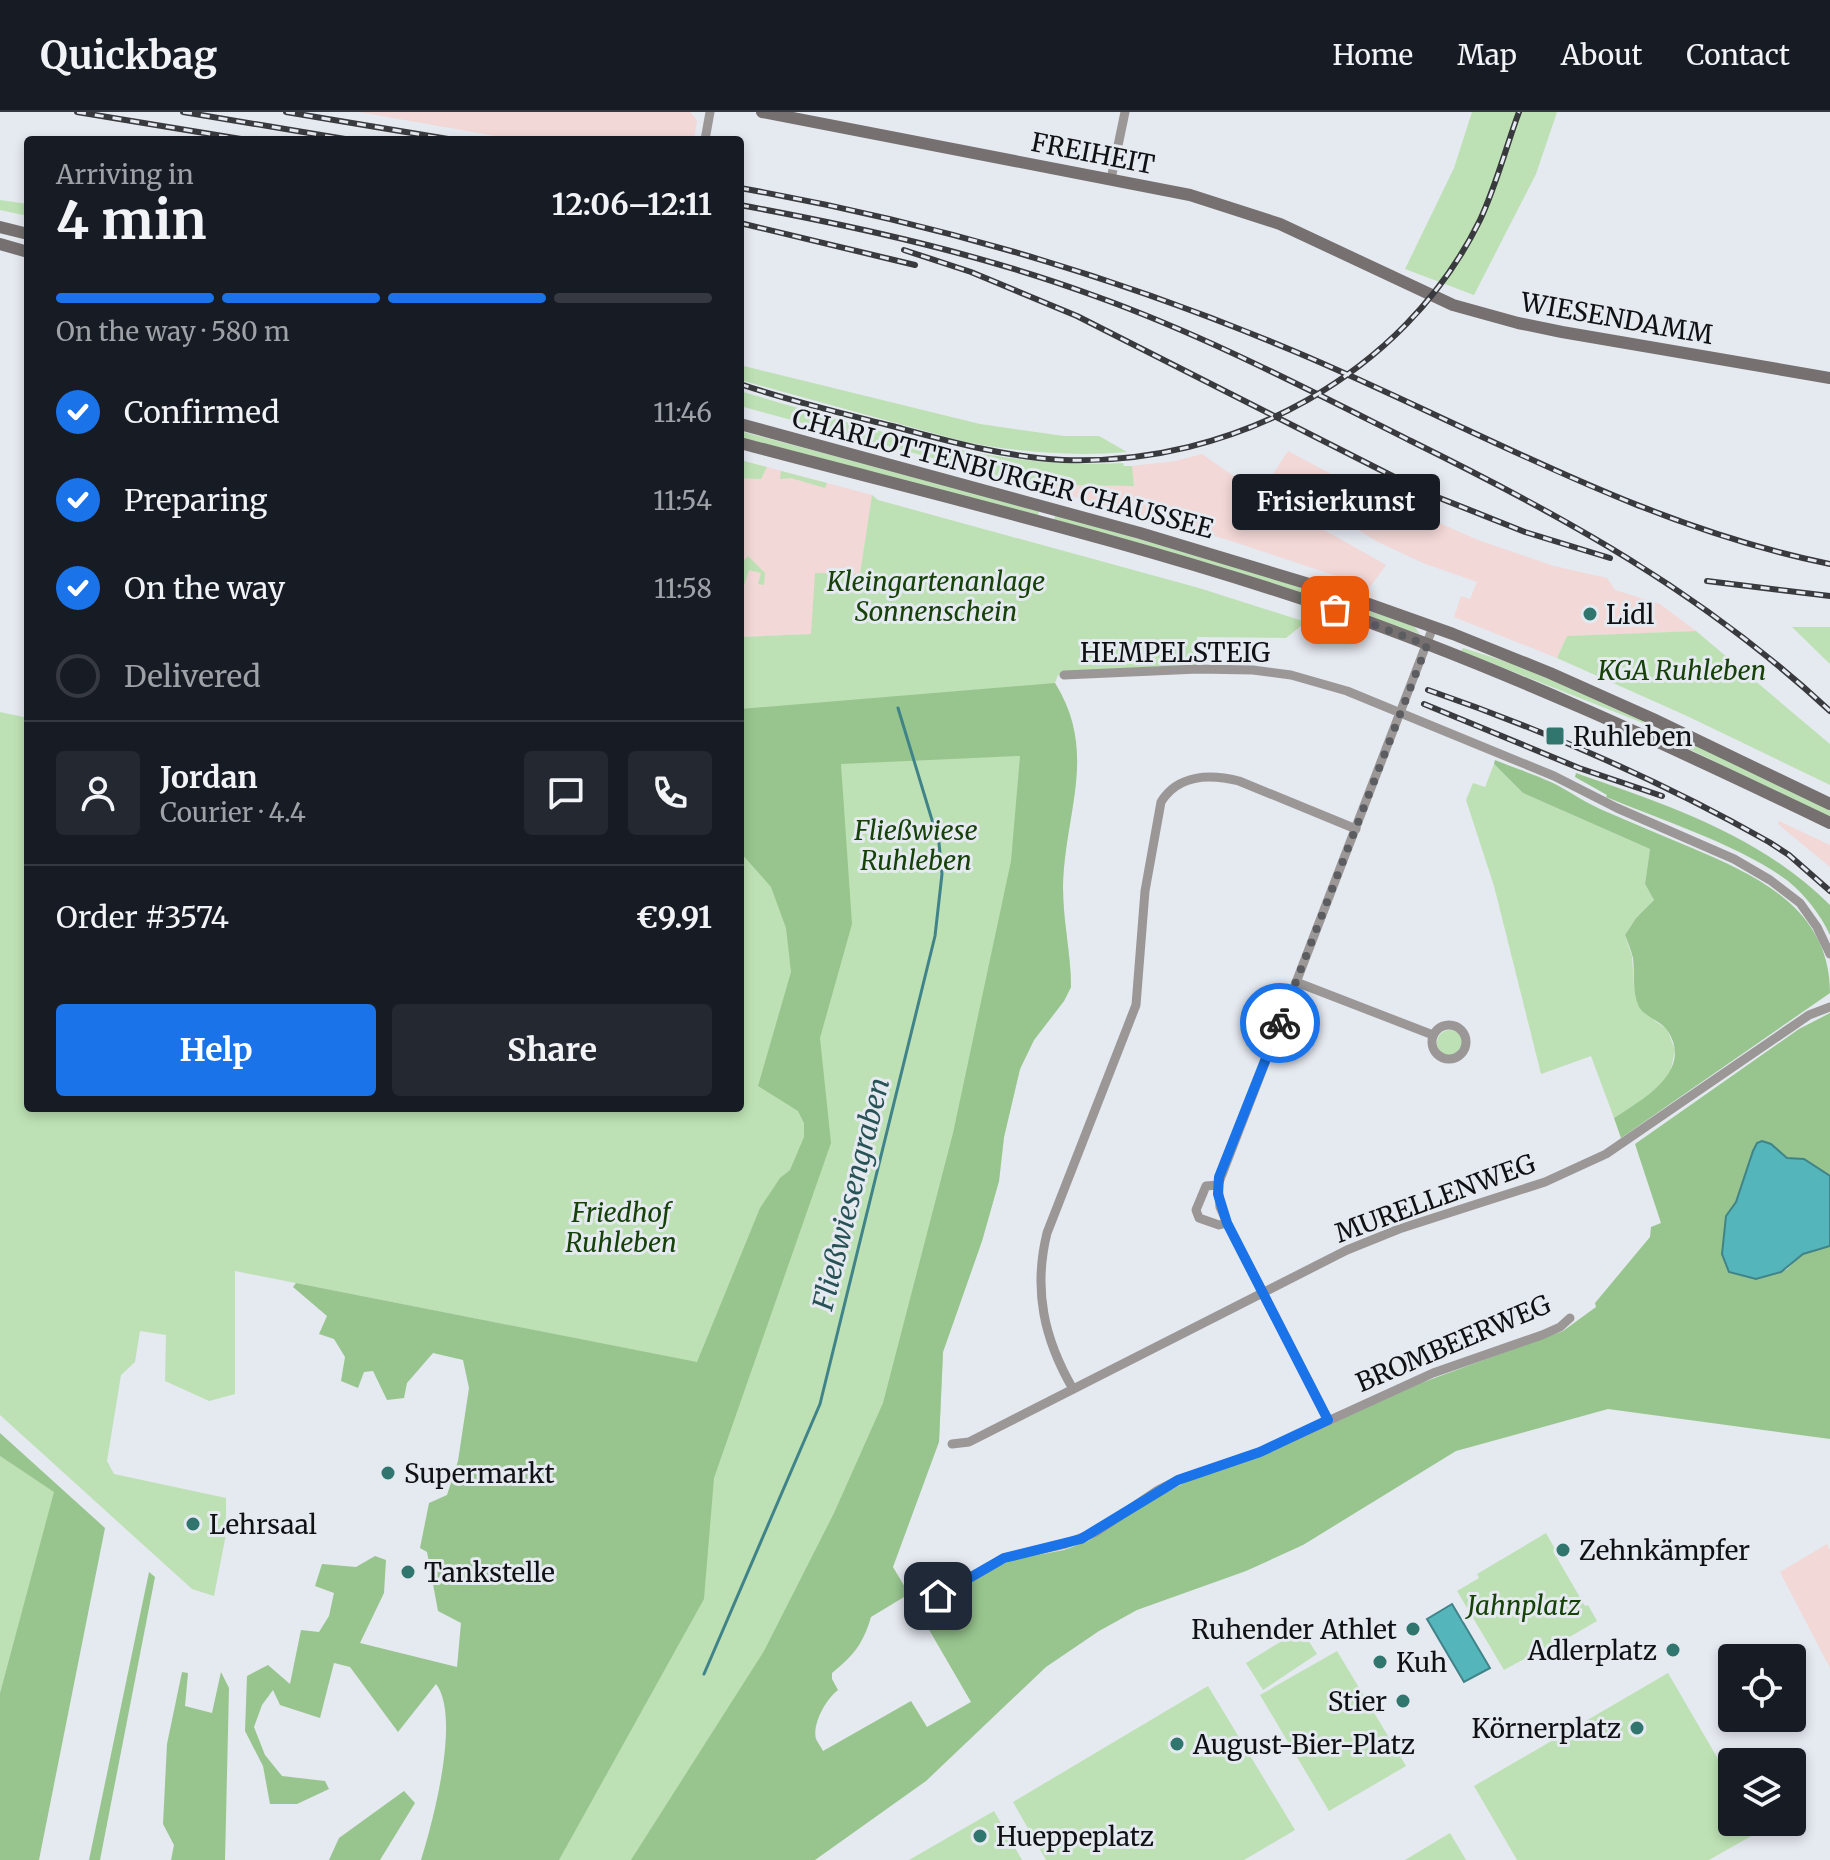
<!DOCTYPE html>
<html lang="en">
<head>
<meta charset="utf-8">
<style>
	body { margin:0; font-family:Merriweather,serif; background:#242831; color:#f1f3f6; height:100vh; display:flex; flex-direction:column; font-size:30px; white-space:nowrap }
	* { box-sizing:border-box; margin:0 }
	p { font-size:26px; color:#9ea1a6 }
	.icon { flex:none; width:44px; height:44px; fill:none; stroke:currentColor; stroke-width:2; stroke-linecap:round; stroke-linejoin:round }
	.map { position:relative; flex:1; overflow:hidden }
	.details { position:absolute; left:24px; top:24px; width:720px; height:976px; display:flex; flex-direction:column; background:#171b24; border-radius:8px; box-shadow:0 4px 12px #0003 }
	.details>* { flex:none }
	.tools { position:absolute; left:1718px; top:1532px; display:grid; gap:16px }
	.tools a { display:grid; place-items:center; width:88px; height:88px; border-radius:8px; background:#171b24; box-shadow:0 4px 12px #0003; font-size:40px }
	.pin { position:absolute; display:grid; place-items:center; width:68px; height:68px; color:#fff; margin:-34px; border-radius:16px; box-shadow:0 4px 12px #0006 }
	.courier { position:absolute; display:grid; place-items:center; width:80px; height:80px; margin:-40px; border:6px solid #1a73e8; border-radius:50%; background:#fff; color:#222; box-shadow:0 2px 10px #0007 }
	.bubble { position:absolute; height:56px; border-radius:8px; background:#171b24; box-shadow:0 4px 12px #0003; font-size:26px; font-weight:700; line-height:56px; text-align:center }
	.head em { font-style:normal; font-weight:700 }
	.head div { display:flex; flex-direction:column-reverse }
	.head { display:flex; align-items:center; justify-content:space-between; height:136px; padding:0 32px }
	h1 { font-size:52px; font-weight:700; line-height:60px }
	.bar { display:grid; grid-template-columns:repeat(4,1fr); gap:12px 8px; align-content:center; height:96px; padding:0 32px }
	.bar i { height:10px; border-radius:6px; background:#363941 }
	.bar .active { background:#1a73e8 }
	.bar p { grid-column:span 4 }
	.line { display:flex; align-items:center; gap:20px; padding:0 32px; border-top:2px solid #363941 }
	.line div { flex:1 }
	.round { display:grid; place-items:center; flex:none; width:84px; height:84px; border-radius:8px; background:#242831 }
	ol { padding:0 32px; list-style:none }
	li { display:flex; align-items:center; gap:24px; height:88px }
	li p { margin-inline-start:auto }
	li .icon { padding:8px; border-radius:50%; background:#1a73e8; color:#fff; stroke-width:4 }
	li:last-child { color:#9ea1a6 }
	li i { width:44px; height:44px; border:4px solid #363941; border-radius:50% }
	.cta { display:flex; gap:16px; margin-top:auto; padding:16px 32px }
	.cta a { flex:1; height:92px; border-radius:8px; background:#1a73e8; color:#fff; font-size:32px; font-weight:700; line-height:92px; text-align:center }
	.cta a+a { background:#242831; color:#f1f3f6 }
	header { display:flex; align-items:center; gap:48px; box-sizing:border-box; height:112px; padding:0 40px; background:#171b24; border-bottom:2px solid #363941 }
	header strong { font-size:38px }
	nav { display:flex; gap:44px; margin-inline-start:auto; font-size:28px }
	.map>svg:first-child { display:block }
	.commercial { fill:#f2d8d6 }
	.green { fill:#bde1b4 }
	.forest { fill:#98c58e }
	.water { fill:#54b5bb; stroke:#408489; stroke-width:2 }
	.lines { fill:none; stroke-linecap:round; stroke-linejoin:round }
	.stream { stroke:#408489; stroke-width:3 }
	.street { stroke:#9b9797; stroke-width:9 }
	.secondary { stroke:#767070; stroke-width:12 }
	.rail-casing { stroke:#393a3e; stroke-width:6 }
	.rail { stroke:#e5e9f0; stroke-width:3; stroke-dasharray:9; stroke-linecap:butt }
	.done { stroke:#5b5d61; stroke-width:8; stroke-dasharray:0 14.4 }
	.route { stroke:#1a73e8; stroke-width:10 }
	.poi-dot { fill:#30766e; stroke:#e5e9f0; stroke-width:3 }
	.labels { text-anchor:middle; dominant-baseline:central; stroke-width:6; stroke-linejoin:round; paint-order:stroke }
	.street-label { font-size:26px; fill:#101114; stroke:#e5e9f0 }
	.park-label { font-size:26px; font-style:italic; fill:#164108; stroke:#e5e9f0 }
	.poi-label { font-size:26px; fill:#101114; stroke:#e5e9f0; text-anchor:start }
	.water-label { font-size:28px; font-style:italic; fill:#285356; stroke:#e5e9f0 }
</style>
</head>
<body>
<header>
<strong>Quickbag</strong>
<nav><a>Home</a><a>Map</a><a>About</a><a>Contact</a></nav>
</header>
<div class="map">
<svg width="1830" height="1748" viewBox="0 0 1830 1748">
	<rect width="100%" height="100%" fill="#e5e9f0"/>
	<!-- commercial -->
	<g class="commercial">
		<path d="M 359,0 L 690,0 L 697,8 L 694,28 L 519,28 Z"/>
		<path d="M 1288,339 L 1346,370 L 1478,428 L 1554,454 L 1607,466 L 1615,478 L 1660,492 L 1696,519 L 1567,524 L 1557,546 L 1454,505 L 1461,484 L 1470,487 L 1477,470 L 1423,451 L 1378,430 L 1318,393 L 1319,389 L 1273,362 Z"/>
		<path d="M 1202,342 L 1295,407 L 1326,419 L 1386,453 L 1370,475 L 1225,427 L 1054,379 L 1055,373 L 1134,374 L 1132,354 L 1175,349 Z"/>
		<path d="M 740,348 L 872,383 L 860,463 L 811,522 L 740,525 Z"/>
		<path d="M 1779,709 L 1830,733 L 1830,755 L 1778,712 Z"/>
		<path d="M 1827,1432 L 1830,1438 L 1830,1556 L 1780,1460 Z"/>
	</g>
	<!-- green -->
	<g class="green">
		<path d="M 1472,0 L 1557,0 L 1536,62 L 1474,183 L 1405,157 L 1454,56 Z"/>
		<path d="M 0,88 L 28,92 L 28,104 L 0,98 Z"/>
		<path d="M 740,253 L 980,312 L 1064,324 L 1099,324 L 1127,340 C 1072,345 1019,340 965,330 L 740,268 Z"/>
		<path d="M 740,279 C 865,315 992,358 1123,351 L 1124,354 L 1132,354 L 1134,374 L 1056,373 L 1054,379 L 740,294 Z"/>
		<path d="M 740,319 L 1038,398 L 1039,402 L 1036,404 L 740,325 Z"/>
		<path d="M 740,348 L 767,355 L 761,367 L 740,366 Z"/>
		<path d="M 781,359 L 827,371 L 825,376 L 791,366 L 780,367 Z"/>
		<path d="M 872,383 L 878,388 L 1199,476 L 1306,510 L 1286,526 L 1197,525 L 1198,557 L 1058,563 L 1055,571 C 1098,646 1064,698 1063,776 C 1063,810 1071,842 1071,875 L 1064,889 L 1034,928 L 1020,957 L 1004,1025 L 999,1069 L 982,1129 L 943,1240 L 939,1330 L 660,1748 L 476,1748 L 674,1246 L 235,1159 L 235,1282 L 209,1289 L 165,1269 L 166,1223 L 140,1219 L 135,1250 L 121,1263 L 107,1349 L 114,1362 L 226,1386 L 226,1422 L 214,1484 L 192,1477 L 0,1303 L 0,600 L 28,606 L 28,996 L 740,996 L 740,525 L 811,522 L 815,461 L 860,462 Z"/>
		<path d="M 1055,403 L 1267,464 L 1414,514 L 1420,522 L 1215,453 L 1054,409 Z"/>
		<path d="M 748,444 L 765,461 L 764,473 L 758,472 L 761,461 L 749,458 L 740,486 L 740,453 Z"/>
		<path d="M 1792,515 L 1830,515 L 1830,552 Z"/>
		<path d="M 1696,519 L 1830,632 L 1830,673 L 1687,604 L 1557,546 L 1567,524 Z"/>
		<path d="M 1463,536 L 1514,552 L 1645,608 L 1643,611 L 1461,539 Z"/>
		<path d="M 1661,616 L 1830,698 L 1830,705 L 1658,622 L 1658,619 Z"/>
		<path d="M 1494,652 L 1523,681 L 1650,737 L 1645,772 L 1654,788 L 1636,806 L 1625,823 L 1632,844 L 1634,874 L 1655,909 L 1667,917 L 1675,938 L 1670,962 L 1652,982 L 1614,1006 L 1591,944 L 1541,962 L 1494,774 L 1466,688 L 1473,671 L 1485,675 Z"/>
		<circle cx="1450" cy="931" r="13"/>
		<path d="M 0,1344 L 55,1380 L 0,1581 Z"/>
		<path d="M 1546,1421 L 1555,1437 L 1553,1439 L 1585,1494 L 1588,1493 L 1597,1509 L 1528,1549 L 1526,1546 L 1504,1558 L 1457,1479 L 1479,1466 L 1477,1462 Z"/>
		<path d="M 1301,1517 L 1317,1542 L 1263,1578 L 1246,1551 Z"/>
		<path d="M 1337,1539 L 1406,1654 L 1329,1699 L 1260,1583 Z"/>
		<path d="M 1668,1561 L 1732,1671 L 1732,1710 L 1755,1710 L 1760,1719 L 1709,1748 L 1517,1748 L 1474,1674 Z"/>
		<path d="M 1208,1574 L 1295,1718 L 1244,1748 L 1046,1748 L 1013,1690 Z"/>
		<path d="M 994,1699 L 1022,1748 L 909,1748 Z"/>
		<path d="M 1450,1721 L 1466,1748 L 1405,1748 Z"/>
	</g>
	<!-- forest -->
	<g class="forest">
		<path d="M 1055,571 C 1099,641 1064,702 1063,776 C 1063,810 1071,842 1071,875 L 1064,889 L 1034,928 L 1020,957 L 1004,1025 L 999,1069 L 982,1129 L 943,1240 L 939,1330 L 893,1455 L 909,1482 L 871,1505 C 863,1532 854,1543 832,1561 L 832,1567 L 838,1578 C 826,1587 812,1612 816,1627 C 818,1631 821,1635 823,1639 L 911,1589 L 927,1615 L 971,1590 L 917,1497 L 1011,1448 L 1064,1438 L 1088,1429 L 1144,1392 L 1188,1369 L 1275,1338 L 1421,1271 L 1563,1219 L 1596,1195 L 1595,1191 L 1650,1125 L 1651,1115 L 1661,1111 L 1635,1032 L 1799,917 L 1830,901 L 1830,1064 L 1804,1048 L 1787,1046 L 1771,1032 L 1753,1039 L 1736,1090 L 1726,1104 L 1722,1142 L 1786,1158 L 1803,1142 L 1830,1134 L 1830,1327 L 1608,1297 L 1456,1339 L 1303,1433 L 1246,1459 L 1137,1498 L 1099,1519 L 1046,1555 L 926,1669 L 815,1748 L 631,1748 L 764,1539 L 834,1401 L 883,1291 L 953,1021 L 1011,749 L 1020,644 L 841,652 L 852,812 L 820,926 L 831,1031 L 714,1366 L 704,1487 L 559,1748 L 421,1748 C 433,1710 461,1604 436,1572 L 398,1620 L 350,1555 L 334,1551 L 320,1606 L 280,1593 L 273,1578 L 262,1593 L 254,1615 L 265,1643 L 282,1664 L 325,1669 L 329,1677 L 297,1692 L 270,1692 L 263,1654 L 245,1619 L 247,1564 L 268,1553 L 290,1572 L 301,1518 L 319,1520 L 329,1504 L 334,1481 L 315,1474 L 322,1452 L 356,1455 L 375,1444 L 386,1448 L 384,1481 L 360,1531 L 457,1555 L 461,1511 L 438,1499 L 427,1440 L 420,1436 L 429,1391 L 447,1383 L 458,1349 L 469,1276 L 463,1248 L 433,1241 L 407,1271 L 404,1286 L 387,1288 L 373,1259 L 364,1260 L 358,1276 L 341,1269 L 345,1245 L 334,1227 L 319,1222 L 327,1204 L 293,1175 L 296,1171 L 697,1250 L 760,1096 L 780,1066 L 790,1058 L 804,1025 L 804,1011 L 798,999 L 758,974 L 791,860 L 786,816 L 771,775 L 740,740 L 740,597 Z"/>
		<path d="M 1495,648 C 1514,656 1534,662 1553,671 C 1571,680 1587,692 1607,700 C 1635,712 1663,724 1692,736 C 1758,764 1830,797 1830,881 L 1621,1026 L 1614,1006 C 1642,988 1695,959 1667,918 C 1661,909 1645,905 1639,895 C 1632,880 1635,862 1633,846 C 1631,838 1628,830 1625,823 L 1636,806 L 1654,788 L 1645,772 L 1650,737 L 1523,681 L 1494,652 Z"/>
		<path d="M 1576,661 C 1667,693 1760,723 1830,793 L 1830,823 C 1820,802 1806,784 1788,769 C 1742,734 1661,708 1606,685 L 1607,683 L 1575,665 Z"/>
		<path d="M 0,1321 L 105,1416 L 39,1748 L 0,1748 L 0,1581 L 54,1380 L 0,1344 Z"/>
		<path d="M 149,1460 L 155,1465 L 100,1748 L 89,1748 Z"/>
		<path d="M 182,1560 L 188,1561 L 185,1594 L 212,1601 L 221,1560 L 229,1576 L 225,1748 L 171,1748 L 174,1733 L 163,1712 L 167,1632 Z"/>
		<path d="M 404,1679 L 415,1691 L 380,1748 L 329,1748 L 339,1726 Z"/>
	</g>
	<!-- water -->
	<g class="water">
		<path d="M 1762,1029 L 1771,1032 L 1787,1046 L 1804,1047 L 1830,1064 L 1830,1134 L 1803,1142 L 1781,1160 L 1756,1167 L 1729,1160 L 1722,1142 L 1726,1104 L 1736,1090 L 1753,1039 L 1757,1031 Z"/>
		<path d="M 1452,1492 L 1490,1556 L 1464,1570 L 1427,1507 Z"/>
	</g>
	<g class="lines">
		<!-- stream -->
		<path class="stream" d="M 704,1562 L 820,1292 L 935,824 L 942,762 L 939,731 L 898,596"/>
		<!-- street -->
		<g class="street">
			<path d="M 705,28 L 710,0"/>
			<path d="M 1111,67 L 1125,0"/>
			<path d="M 1064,563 L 1198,557 L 1253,558 L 1291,563 L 1347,579 L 1554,664 L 1617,696 L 1734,747 L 1770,768 L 1800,791 L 1817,815 L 1830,842"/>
			<path d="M 1296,870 L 1433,923"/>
			<circle cx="1449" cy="930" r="17"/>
			<path d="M 1218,1073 L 1206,1074 L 1196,1098 L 1199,1106 L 1219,1113 L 1227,1111"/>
			<path d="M 1073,1277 C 1044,1227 1033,1178 1047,1121 L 1136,893 L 1145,779 L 1161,690 C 1178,662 1211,662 1239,669 L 1356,717"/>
			<path d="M 1328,1308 L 1227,1111 L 1220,1095 L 1218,1073 L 1433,515"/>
			<path d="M 952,1332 L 969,1330 L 1347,1138 L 1399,1117 L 1545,1070 L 1606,1042 L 1809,903 L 1830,895"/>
			<path d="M 921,1495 L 1004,1446 L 1065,1432 L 1096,1420 L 1158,1378 L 1178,1368 L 1260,1340 L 1433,1261 L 1542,1223 L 1560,1215 L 1570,1206"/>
		</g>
		<!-- secondary -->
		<g class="secondary">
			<path d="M 762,0 L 1190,83 L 1280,112 L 1453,193 L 1518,211 L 1562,220 L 1830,266"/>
			<path d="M 0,115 L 28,122"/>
			<path d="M 0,132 L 28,140"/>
			<path d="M 740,312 L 1140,421 L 1329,478 L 1453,522 L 1550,561 L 1653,607 L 1830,692"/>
			<path d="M 740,331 C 939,384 1140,431 1335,498 C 1504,557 1668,633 1830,711"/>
		</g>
		<!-- rail casing -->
		<g class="rail-casing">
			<g id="rail">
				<path d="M 77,0 L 247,28"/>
				<path d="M 183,0 L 351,28"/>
				<path d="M 286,0 L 454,28"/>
				<path d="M 740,76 C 932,110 1116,164 1296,240 C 1474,315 1638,413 1830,452"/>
				<path d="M 740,93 C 860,115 980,142 1095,184 C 1204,223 1307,277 1411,329 C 1565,405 1703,481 1830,599"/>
				<path d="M 740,111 L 915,153"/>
				<path d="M 904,138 L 971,160 L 1077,204 L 1422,379 L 1525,420 L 1610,446"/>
				<path d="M 740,272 C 790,289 841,301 892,314 C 948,329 1004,345 1063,348 C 1233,354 1404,263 1480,108 C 1496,74 1506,35 1519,0"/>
				<path d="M 1707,469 L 1830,484"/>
				<path d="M 1428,578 C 1546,619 1660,668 1769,730 L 1789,743 L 1830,779"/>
				<path d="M 1424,592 L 1579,656 L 1662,684"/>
			</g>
		</g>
		<!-- rail -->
		<use href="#rail" class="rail"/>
	</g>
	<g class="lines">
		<!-- done -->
		<path class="done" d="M 1280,911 L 1427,533 L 1335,498"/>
		<!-- route -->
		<path class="route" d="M 938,1484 L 1004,1446 L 1081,1427 L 1178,1368 L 1260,1340 L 1328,1308 L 1227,1111 L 1218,1082 L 1219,1065 L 1280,911"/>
	</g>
	<!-- markers -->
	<g class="poi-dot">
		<circle cx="1590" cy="502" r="8"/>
		<rect x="1545" y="614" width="20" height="20" rx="4"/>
		<circle cx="388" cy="1361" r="8"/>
		<circle cx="193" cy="1412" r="8"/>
		<circle cx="1563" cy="1438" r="8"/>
		<circle cx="408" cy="1460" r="8"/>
		<circle cx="1413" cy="1517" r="8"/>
		<circle cx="1673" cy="1538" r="8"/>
		<circle cx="1380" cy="1550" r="8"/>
		<circle cx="1403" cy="1589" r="8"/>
		<circle cx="1637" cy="1616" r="8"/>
		<circle cx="1177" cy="1632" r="8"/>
		<circle cx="980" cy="1724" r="8"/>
	</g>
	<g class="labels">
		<!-- street labels -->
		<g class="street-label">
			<text transform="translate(1093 41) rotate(11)">FREIHEIT</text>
			<text transform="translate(1617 206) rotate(10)">WIESENDAMM</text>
			<text transform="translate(1003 361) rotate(15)">CHARLOTTENBURGER CHAUSSEE</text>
			<text x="1175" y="540">HEMPELSTEIG</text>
			<text transform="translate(1435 1086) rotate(-20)">MURELLENWEG</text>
			<text transform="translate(1453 1231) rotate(-23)">BROMBEERWEG</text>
		</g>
		<!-- park labels -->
		<g class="park-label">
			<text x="936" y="469">Kleingartenanlage<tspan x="936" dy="30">Sonnenschein</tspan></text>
			<text x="1682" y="558">KGA Ruhleben</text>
			<text x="916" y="718">Fließwiese<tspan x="916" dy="30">Ruhleben</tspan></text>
			<text x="621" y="1100">Friedhof<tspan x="621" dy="30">Ruhleben</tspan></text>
			<text x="1524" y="1493">Jahnplatz</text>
		</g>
		<!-- poi labels -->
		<g class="poi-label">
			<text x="1606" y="502">Lidl</text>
			<text x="1573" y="624">Ruhleben</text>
			<text x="404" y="1361">Supermarkt</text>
			<text x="209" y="1412">Lehrsaal</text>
			<text x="1579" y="1438">Zehnkämpfer</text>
			<text x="424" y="1460">Tankstelle</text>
			<text x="1397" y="1517" text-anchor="end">Ruhender Athlet</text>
			<text x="1657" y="1538" text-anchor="end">Adlerplatz</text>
			<text x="1396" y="1550">Kuh</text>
			<text x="1387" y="1589" text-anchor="end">Stier</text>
			<text x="1621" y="1616" text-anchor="end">Körnerplatz</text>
			<text x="1193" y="1632">August-Bier-Platz</text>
			<text x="996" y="1724">Hueppeplatz</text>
		</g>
		<!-- water labels -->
		<g class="water-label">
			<text transform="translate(851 1082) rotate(-76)">Fließwiesengraben</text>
		</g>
	</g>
</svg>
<div class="tools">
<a><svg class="icon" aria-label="locate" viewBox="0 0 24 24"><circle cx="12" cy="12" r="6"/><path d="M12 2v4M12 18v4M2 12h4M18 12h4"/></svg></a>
<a><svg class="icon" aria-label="layers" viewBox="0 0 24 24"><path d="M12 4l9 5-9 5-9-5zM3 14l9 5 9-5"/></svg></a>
</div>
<div class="pin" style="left:1335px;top:498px;background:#ea580c"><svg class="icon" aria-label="bag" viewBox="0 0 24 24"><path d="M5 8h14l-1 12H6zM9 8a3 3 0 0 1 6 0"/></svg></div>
<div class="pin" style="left:938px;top:1484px;background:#1f2937"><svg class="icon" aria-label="home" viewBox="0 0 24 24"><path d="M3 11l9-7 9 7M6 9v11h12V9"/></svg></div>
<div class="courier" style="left:1280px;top:911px"><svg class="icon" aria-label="bike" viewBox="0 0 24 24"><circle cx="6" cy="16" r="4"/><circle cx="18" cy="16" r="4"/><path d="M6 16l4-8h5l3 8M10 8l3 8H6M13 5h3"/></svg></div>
<div class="bubble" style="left:1232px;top:362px;width:208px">Frisierkunst</div>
<section class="details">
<div class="head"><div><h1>4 min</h1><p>Arriving in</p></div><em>12:06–12:11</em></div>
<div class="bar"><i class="active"></i><i class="active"></i><i class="active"></i><i></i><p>On the way · 580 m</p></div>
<ol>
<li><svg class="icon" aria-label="check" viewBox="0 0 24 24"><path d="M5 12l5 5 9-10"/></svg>Confirmed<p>11:46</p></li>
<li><svg class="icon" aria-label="check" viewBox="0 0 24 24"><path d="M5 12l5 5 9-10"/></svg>Preparing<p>11:54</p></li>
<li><svg class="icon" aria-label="check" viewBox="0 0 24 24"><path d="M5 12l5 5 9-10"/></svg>On the way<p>11:58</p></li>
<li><i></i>Delivered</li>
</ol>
<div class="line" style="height:144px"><a class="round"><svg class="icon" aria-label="person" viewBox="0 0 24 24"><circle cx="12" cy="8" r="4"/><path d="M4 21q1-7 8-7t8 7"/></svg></a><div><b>Jordan</b><p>Courier · 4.4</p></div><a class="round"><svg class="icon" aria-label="chat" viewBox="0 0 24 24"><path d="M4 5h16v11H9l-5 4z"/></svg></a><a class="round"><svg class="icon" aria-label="phone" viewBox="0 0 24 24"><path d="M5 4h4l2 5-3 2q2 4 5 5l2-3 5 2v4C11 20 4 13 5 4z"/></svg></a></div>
<div class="line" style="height:104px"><div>Order #3574</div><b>€9.91</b></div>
<div class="cta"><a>Help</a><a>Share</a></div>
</section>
</div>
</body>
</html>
